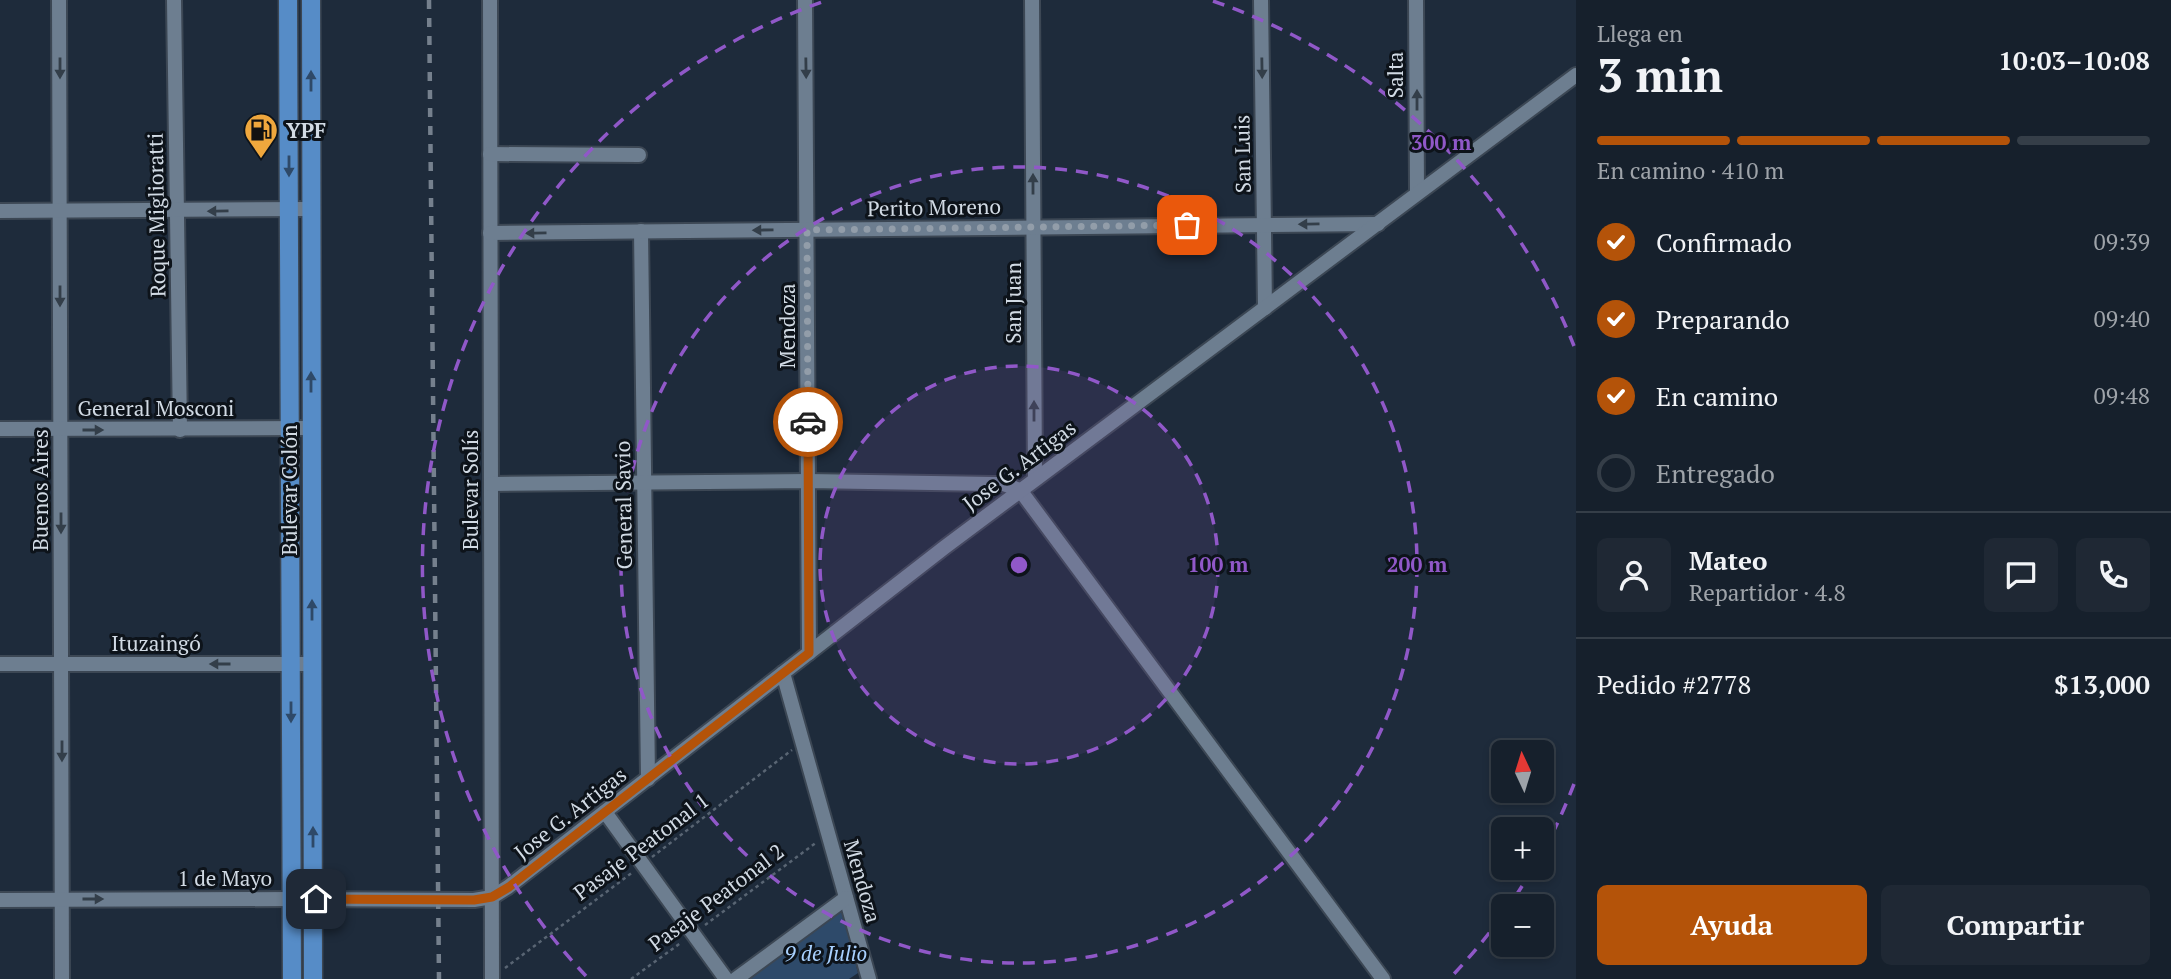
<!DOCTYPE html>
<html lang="es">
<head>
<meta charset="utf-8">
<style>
	body { margin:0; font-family:"PT Serif",serif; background:#1f2834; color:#f1f3f6; height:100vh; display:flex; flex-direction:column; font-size:26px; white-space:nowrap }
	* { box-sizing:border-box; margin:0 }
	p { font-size:23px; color:#9ea3a9 }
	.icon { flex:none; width:38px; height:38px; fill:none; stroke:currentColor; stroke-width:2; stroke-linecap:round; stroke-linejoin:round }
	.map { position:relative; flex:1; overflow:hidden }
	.panel { display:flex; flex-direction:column; background:#16202c; width:595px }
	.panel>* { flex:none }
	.needle { width:46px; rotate:356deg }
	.tools { position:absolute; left:1491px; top:740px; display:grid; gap:14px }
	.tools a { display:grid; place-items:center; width:63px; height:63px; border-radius:10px; background:#16202c; box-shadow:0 4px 10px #0003,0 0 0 2px #353e48; font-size:35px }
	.pin { position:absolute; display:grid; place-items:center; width:60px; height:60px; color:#fff; margin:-30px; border-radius:14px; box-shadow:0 4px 10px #0006 }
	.courier { position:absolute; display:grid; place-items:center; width:70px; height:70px; margin:-35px; border:5px solid #b45309; border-radius:50%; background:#fff; color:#222; box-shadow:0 2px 9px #0007 }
	.head em { font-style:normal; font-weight:800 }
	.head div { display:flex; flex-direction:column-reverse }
	.head { display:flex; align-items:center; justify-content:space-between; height:119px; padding:0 21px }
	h1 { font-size:46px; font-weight:800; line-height:52px }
	.bar { display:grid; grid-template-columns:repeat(4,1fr); gap:10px 7px; align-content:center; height:84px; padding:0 21px }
	.bar i { height:9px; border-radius:5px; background:#353e48 }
	.bar .current { background:#b45309 }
	.bar p { grid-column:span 4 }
	.line { display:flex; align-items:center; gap:18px; padding:0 21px; border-top:2px solid #353e48 }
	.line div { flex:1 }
	.round { display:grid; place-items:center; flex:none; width:74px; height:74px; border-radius:10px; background:#1f2834 }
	ol { padding:0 21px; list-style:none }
	li { display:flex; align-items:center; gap:21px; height:77px }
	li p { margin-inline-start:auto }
	li .icon { padding:7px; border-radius:50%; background:#b45309; color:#fff; stroke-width:4 }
	li:last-child { color:#9ea3a9 }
	li i { width:38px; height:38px; border:4px solid #353e48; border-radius:50% }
	.primary-button { display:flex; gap:14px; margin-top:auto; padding:14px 21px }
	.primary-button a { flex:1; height:80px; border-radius:10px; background:#b45309; color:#fff; font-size:28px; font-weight:800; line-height:80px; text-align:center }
	.primary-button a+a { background:#1f2834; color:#f1f3f6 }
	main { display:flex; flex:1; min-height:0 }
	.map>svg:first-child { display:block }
	.green { fill:#2e4a6a }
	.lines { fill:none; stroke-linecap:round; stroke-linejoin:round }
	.minor-casing { stroke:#3c4754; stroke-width:18 }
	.major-casing { stroke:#3c4754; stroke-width:21 }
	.path { stroke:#596573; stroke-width:2.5; stroke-dasharray:3.5 3.5; stroke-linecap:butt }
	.minor { stroke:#6d7e90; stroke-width:14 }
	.major { stroke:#568cc7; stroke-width:18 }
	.rail { stroke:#75808d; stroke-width:4.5; stroke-dasharray:9 9; stroke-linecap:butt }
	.oneway { fill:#333e49 }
	.oneway2 { fill:#2e4968 }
	.done { stroke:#929da9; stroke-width:7; stroke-dasharray:0 12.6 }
	.route { stroke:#b45309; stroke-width:9 }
	.ring { fill:none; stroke:#9058c8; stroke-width:3.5; stroke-dasharray:12 9 }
	.labels { text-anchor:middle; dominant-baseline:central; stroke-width:6; stroke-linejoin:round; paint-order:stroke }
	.street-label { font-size:21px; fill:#d1dae4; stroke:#0d131a }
	.poi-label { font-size:21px; font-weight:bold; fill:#d1dae4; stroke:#0d131a; text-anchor:start }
	.park-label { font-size:21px; font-style:italic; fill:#a9d1ff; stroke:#0d131a }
	.centre { fill:#9058c8; stroke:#0d131a; stroke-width:3.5 }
	.ring-label { font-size:21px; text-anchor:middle; font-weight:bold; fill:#9058c8; stroke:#0d131a; stroke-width:6; stroke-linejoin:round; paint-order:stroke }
</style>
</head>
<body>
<main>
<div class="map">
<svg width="1576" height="979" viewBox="0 0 1576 979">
	<rect width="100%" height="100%" fill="#1e2b3b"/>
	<!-- green -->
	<path class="green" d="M 842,909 L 858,973 L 849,979 L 748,979 Z"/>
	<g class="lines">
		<!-- minor casing -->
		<g class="minor-casing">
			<g id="minor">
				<path d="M 59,0 L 62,979"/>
				<path d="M 174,0 L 180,430"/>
				<path d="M 490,0 L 492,979"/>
				<path d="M 805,0 L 809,653"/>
				<path d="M 1032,0 L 1035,479"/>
				<path d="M 1261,0 L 1265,308"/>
				<path d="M 1416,0 L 1417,192"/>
				<path d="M 490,154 L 639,155"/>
				<path d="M 0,211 L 311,209"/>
				<path d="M 641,231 L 648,779"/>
				<path d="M 490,233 L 1378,224"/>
				<path d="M 0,429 L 311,428"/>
				<path d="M 491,484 L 808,481 L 993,484 L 1003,484 L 1020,490 L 1383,979"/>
				<path d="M 0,664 L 313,664"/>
				<path d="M 783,673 L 869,979"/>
				<path d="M 605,812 L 726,979"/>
				<path d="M 0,900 L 292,899 L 474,900 L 492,897 L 508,887 L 945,547 L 1576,75"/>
				<path d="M 736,979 L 846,898"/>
			</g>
		</g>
		<!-- major casing -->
		<g class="major-casing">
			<g id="major">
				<path d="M 288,0 L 292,979"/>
				<path d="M 311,0 L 313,979"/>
			</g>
		</g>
		<!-- path -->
		<g class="path">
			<path d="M 652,857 L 792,750"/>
			<path d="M 705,925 L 817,842"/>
			<path d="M 505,968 L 633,872"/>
			<path d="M 631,979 L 682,942"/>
		</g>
		<!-- minor -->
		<use href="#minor" class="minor"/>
		<!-- major -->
		<use href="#major" class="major"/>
		<!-- rail -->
		<path class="rail" d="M 429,0 L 439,979"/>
	</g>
	<!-- one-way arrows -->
	<defs><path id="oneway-solid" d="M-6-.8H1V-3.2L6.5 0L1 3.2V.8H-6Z" transform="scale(1.75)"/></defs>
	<g class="oneway">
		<use href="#oneway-solid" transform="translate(60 68) rotate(90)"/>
		<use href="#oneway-solid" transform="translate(806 68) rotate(89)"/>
		<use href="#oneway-solid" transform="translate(1262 68) rotate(89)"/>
		<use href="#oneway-solid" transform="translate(1417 100) rotate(-90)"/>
		<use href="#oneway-solid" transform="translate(1033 184) rotate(-90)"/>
		<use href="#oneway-solid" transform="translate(218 211) rotate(179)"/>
		<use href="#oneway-solid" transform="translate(1309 224) rotate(179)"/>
		<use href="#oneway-solid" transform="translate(763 230) rotate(179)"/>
		<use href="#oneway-solid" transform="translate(536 233) rotate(179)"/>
		<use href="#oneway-solid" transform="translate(60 296) rotate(90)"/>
		<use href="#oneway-solid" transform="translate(1034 411) rotate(-90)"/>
		<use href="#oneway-solid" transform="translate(93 430)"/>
		<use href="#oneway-solid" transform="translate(61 523) rotate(90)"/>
		<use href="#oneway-solid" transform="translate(220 664) rotate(-180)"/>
		<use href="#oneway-solid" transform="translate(62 751) rotate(90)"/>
		<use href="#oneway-solid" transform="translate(93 899)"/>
	</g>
	<g class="oneway2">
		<use href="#oneway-solid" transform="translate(311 81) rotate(-90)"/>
		<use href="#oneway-solid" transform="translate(289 166) rotate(90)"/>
		<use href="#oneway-solid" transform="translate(311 382) rotate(-90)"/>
		<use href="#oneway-solid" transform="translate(312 610) rotate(-90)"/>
		<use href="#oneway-solid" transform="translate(291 712) rotate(90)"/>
		<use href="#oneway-solid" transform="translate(313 837) rotate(-90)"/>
	</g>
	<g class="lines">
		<!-- done -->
		<path class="done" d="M 808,422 L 807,230 L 1187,225"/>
		<!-- route -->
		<path class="route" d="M 316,899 L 474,900 L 492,897 L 509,887 L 809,653 L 808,422"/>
	</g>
	<!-- distance rings -->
	<circle cx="1019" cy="565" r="199" fill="#9058c8" fill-opacity=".12"/>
	<g class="ring">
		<circle cx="1019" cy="565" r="199"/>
		<circle cx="1019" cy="565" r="398"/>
		<path d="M1574 784A597 597 0 0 1 1544 850M1533 868A597 597 0 0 1 1511 903M1502 916A597 597 0 0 1 1452 976M586 976A597 597 0 0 1 825 1M1213 1A597 597 0 0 1 1574 346"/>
	</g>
	<!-- icons -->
	<defs>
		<g id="fuel-pin" transform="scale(1.75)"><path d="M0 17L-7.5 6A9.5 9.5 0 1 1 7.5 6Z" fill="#efa73d" stroke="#0d131a"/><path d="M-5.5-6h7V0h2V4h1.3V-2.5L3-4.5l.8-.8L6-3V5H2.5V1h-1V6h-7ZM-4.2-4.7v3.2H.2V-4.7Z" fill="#111"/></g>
	</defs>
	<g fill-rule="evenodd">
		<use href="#fuel-pin" x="261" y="130"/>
	</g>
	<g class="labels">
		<!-- street labels -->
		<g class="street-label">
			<text transform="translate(1395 75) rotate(-90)">Salta</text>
			<text transform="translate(1242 154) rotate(-91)">San Luis</text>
			<text transform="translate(934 207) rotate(-1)">Perito Moreno</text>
			<text transform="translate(156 215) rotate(-91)">Roque Miglioratti</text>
			<text transform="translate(1013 303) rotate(-90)">San Juan</text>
			<text transform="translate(787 326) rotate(-90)">Mendoza</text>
			<text x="156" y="408">General Mosconi</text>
			<text transform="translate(1019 465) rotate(-37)">Jose G. Artigas</text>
			<text transform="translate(40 490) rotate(-90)">Buenos Aires</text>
			<text transform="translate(289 490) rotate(-90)">Bulevar Colón</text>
			<text transform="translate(470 490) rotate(-90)">Bulevar Solís</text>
			<text transform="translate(623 505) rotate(-91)">General Savio</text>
			<text x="156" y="643">Ituzaingó</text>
			<text transform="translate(570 813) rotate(-38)">Jose G. Artigas</text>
			<text transform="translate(641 846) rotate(-37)">Pasaje Peatonal 1</text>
			<text x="225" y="878">1 de Mayo</text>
			<text transform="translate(863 881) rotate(74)">Mendoza</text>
			<text transform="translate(716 897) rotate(-37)">Pasaje Peatonal 2</text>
		</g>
		<!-- poi labels -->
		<g class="poi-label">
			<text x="286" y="130">YPF</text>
		</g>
		<!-- park labels -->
		<g class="park-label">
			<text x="826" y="953">9 de Julio</text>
		</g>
	</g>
	<circle cx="1019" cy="565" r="10" class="centre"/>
	<g class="ring-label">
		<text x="1441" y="150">300 m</text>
		<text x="1218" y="572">100 m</text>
		<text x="1417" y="572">200 m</text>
	</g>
</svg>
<div class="tools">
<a><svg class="needle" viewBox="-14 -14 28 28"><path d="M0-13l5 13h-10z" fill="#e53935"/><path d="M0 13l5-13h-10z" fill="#9ea3a9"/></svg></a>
<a>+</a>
<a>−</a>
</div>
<div class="pin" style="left:1187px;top:225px;background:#ea580c"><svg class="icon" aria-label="bag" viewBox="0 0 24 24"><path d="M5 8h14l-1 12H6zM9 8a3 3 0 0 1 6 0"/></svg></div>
<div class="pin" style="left:316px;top:899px;background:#1f2937"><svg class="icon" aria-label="home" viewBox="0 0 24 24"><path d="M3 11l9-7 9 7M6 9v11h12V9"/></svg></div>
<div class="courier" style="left:808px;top:422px"><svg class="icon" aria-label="car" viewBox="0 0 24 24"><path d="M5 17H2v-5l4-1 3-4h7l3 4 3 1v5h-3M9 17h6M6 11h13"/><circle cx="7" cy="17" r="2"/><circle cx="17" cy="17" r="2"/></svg></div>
</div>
<section class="panel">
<div class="head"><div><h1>3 min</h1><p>Llega en</p></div><em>10:03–10:08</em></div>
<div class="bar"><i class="current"></i><i class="current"></i><i class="current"></i><i></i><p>En camino · 410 m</p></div>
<ol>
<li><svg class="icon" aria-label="check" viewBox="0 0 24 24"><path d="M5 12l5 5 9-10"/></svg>Confirmado<p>09:39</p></li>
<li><svg class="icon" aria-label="check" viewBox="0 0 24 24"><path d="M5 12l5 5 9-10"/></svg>Preparando<p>09:40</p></li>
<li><svg class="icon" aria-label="check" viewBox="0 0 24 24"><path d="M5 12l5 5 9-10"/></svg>En camino<p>09:48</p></li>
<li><i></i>Entregado</li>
</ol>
<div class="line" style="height:126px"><a class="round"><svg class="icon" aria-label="person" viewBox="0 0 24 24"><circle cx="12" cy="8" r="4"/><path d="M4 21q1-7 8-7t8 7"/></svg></a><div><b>Mateo</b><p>Repartidor · 4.8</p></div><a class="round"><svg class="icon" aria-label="chat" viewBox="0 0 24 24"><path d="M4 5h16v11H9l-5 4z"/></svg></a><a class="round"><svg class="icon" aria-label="phone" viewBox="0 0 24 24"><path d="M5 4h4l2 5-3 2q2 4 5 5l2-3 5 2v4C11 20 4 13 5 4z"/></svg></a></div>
<div class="line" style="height:91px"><div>Pedido #2778</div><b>$13,000</b></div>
<div class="primary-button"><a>Ayuda</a><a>Compartir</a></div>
</section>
</main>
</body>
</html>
